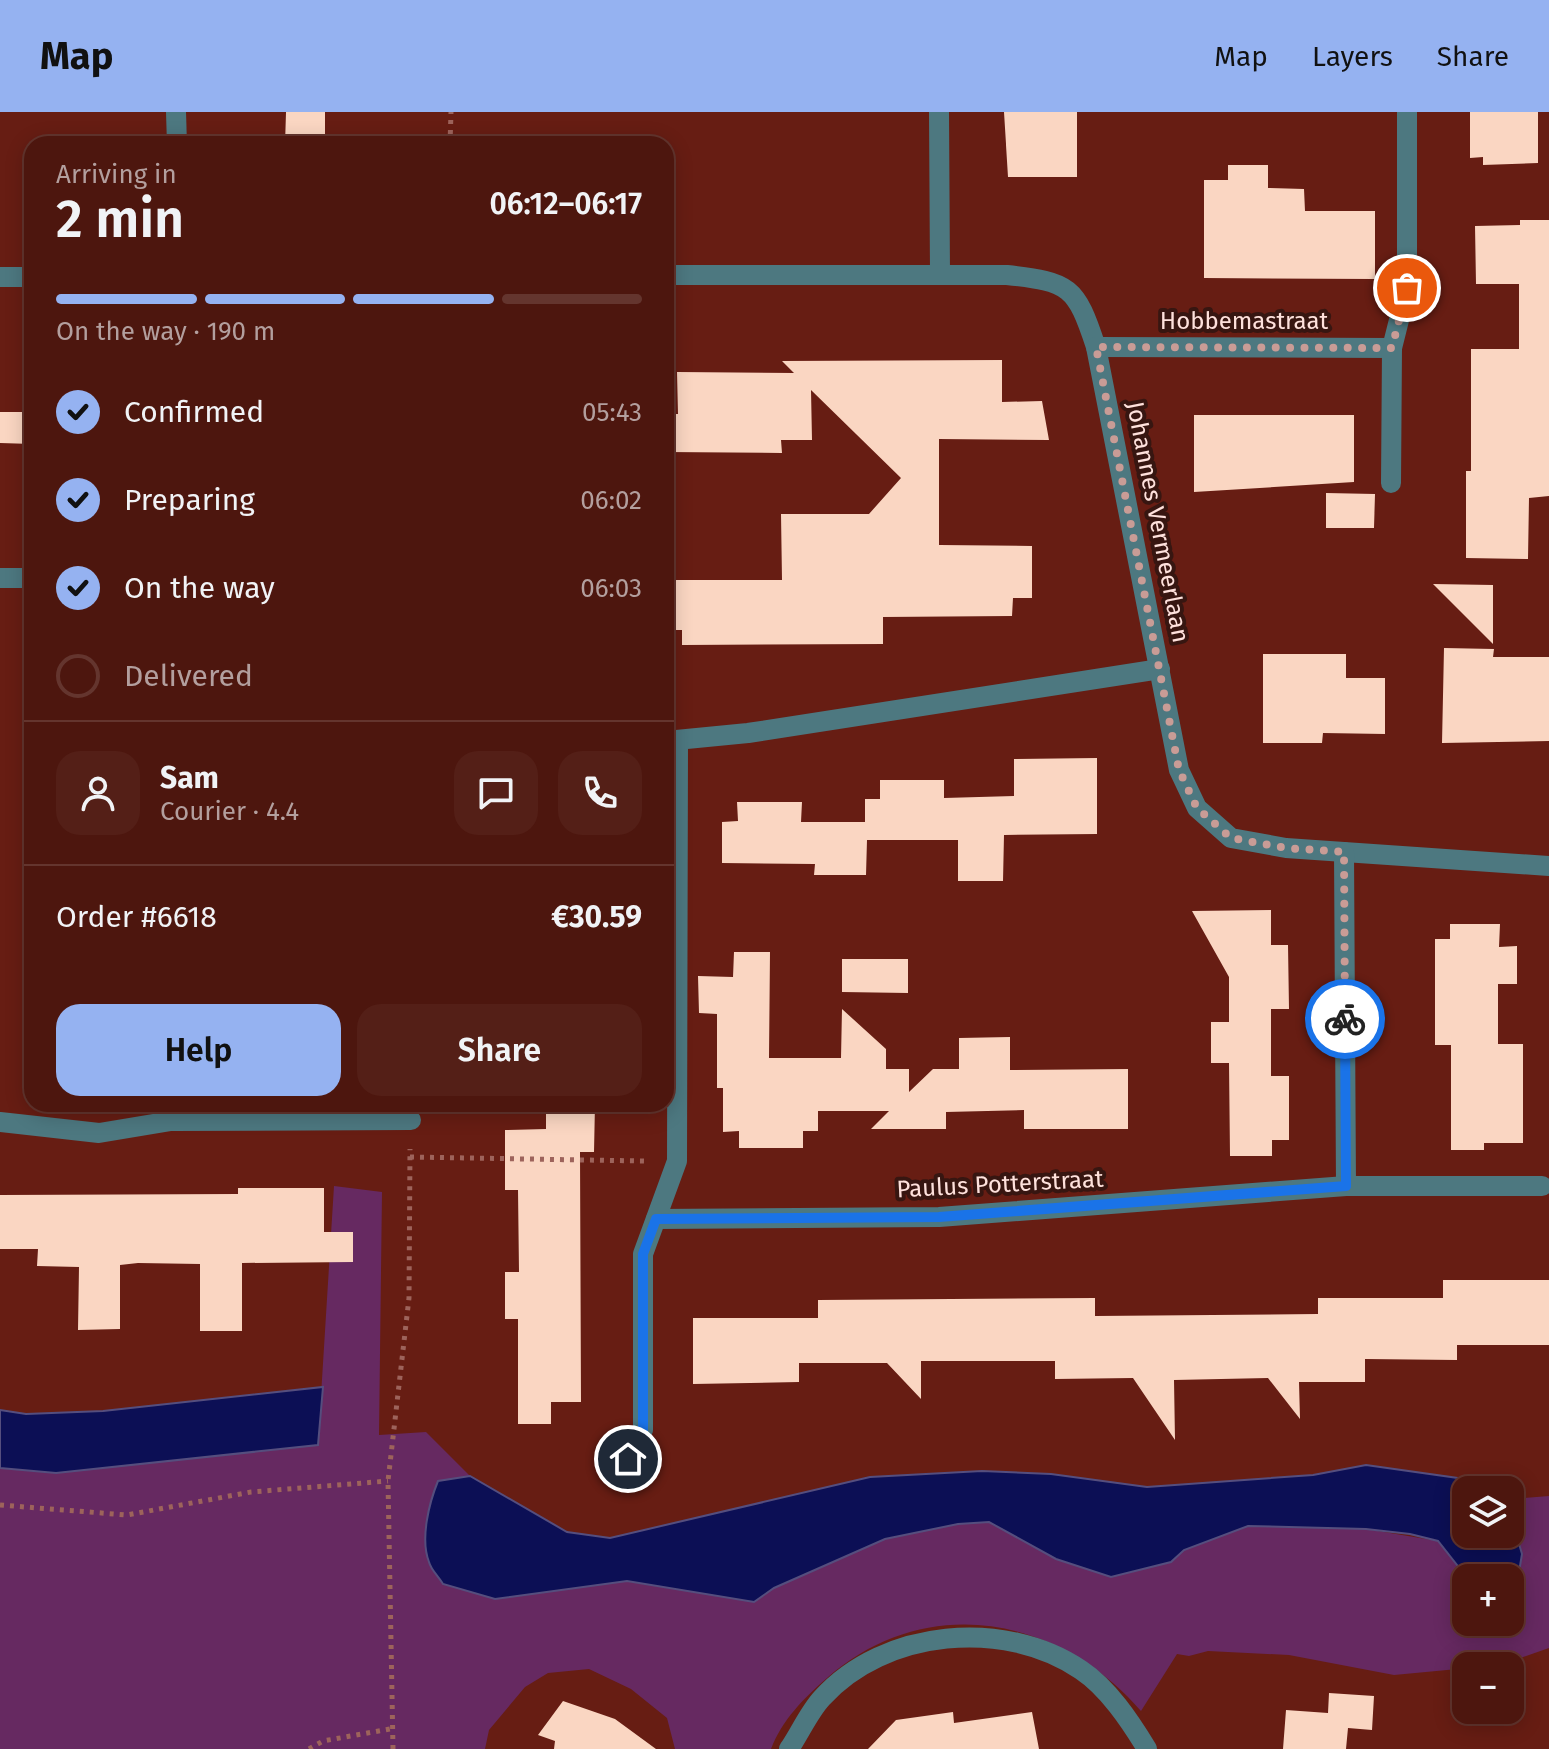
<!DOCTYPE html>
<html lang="en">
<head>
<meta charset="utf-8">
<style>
	body { margin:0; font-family:"Fira Sans",sans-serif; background:#541f17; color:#f1f3f6; height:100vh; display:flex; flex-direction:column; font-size:30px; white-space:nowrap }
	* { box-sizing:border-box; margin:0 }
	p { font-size:26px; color:#b39f9e }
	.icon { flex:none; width:44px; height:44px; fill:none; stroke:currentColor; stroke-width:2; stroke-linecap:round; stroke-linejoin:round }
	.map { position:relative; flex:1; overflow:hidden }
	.drawer { position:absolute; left:24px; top:24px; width:650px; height:976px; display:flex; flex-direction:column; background:#4d160e; border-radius:24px; box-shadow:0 4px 20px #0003,0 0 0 2px #64352e }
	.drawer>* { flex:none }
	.fabs { position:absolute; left:1452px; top:1364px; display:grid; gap:16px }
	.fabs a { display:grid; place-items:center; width:72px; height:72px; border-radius:16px; background:#4d160e; box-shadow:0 4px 20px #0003,0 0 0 2px #64352e; font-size:40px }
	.pin { position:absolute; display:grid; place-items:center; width:68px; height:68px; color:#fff; margin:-34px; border:4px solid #fff; border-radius:50%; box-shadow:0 2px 8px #0007 }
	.courier { position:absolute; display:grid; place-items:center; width:80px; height:80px; margin:-40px; border:6px solid #1a73e8; border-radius:50%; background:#fff; color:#222; box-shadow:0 2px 10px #0007 }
	.overview em { font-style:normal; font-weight:600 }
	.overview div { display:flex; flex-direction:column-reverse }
	.overview { display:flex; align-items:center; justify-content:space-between; height:136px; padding:0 32px }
	h1 { font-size:52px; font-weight:600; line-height:60px }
	.bar { display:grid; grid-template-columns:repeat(4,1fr); gap:12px 8px; align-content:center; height:96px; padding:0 32px }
	.bar i { height:10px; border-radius:6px; background:#64352e }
	.bar .selected { background:#95b2f1 }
	.bar p { grid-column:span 4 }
	.line { display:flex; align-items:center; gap:20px; padding:0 32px; border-top:2px solid #64352e }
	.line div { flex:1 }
	.round { display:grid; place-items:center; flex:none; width:84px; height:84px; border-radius:24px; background:#541f17 }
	ol { padding:0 32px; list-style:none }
	li { display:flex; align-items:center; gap:24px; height:88px }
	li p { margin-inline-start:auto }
	li .icon { padding:8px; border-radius:50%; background:#95b2f1; color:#111; stroke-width:4 }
	li:last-child { color:#b39f9e }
	li i { width:44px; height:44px; border:4px solid #64352e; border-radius:50% }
	.action { display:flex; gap:16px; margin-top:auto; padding:16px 32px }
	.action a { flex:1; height:92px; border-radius:24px; background:#95b2f1; color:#111; font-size:32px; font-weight:600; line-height:92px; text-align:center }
	.action a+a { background:#541f17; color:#f1f3f6 }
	header { display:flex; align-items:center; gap:48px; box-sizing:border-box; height:112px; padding:0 40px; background:#95b2f1; color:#111 }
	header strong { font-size:38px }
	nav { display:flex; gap:44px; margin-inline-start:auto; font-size:28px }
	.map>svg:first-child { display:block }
	.green { fill:#662961 }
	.water { fill:#0c0f55; stroke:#554e7e; stroke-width:2 }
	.building { fill:#fad6c2 }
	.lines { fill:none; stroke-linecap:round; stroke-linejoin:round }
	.path { stroke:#9d635b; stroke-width:5; stroke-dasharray:4 6; stroke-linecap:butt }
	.street { stroke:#4d7880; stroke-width:20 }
	.done { stroke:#c99c96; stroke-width:8; stroke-dasharray:0 14.4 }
	.route { stroke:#1a73e8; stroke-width:10 }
	.labels { text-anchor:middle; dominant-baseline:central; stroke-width:8; stroke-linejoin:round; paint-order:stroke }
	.street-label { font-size:24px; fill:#fee1dc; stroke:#371611 }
</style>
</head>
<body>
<header>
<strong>Map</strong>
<nav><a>Map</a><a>Layers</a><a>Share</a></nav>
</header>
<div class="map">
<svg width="1549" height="1637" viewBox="0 0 1549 1637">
	<rect width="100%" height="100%" fill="#671d13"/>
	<!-- green -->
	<path class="green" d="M 334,1074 L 382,1080 L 379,1323 L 426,1320 L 470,1364 L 438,1369 L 618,1468 L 754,1490 L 774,1476 L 857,1437 L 885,1427 L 958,1412 L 989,1410 L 1056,1447 L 1111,1465 L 1171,1450 L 1184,1438 L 1248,1414 L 1366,1417 L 1438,1429 L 1461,1457 L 1474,1466 L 1466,1466 L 1466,1510 L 1510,1510 L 1510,1476 L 1517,1472 L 1522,1442 L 1510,1387 L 1549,1384 L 1549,1536 L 1500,1553 L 1394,1563 L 1289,1543 L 1208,1539 L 1189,1544 L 1177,1542 L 1141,1599 C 1059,1504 926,1479 827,1566 C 804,1586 782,1608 771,1637 L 675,1637 L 667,1606 L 631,1577 L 589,1557 L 548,1561 L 525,1575 L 489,1618 L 485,1637 L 0,1637 L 0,1356 L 56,1361 L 318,1332 Z"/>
	<!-- water -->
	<g class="water">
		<path d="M 323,1275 L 318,1333 L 56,1361 L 0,1356 L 0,1298 L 26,1302 L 103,1299 Z"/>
		<path d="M 1366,1353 L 1493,1371 L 1497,1378 L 1466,1378 L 1466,1422 L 1510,1422 L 1510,1401 L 1522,1442 L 1517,1472 L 1510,1476 L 1510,1466 L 1474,1466 L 1461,1458 L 1438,1429 L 1410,1422 L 1366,1417 L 1248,1414 L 1184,1438 L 1171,1450 L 1111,1465 L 1056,1447 L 989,1410 L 958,1412 L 885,1427 L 774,1476 L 754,1490 L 627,1469 L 495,1487 L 443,1472 C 439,1465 431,1458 429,1450 C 420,1427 429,1391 438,1369 L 470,1364 L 567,1420 L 610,1426 L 870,1365 L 982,1359 L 1051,1362 L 1147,1375 L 1313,1363 Z"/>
	</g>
	<!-- building -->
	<g class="building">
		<path d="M 286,0 L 325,0 L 325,32 L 285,32 Z"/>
		<path d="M 1004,0 L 1077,0 L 1077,65 L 1008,65 Z"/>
		<path d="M 1470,0 L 1538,0 L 1538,51 L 1483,53 L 1483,45 L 1470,46 Z"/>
		<path d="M 1228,53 L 1268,53 L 1268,76 L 1304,77 L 1305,99 L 1375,99 L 1375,167 L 1204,166 L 1204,68 L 1228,68 Z"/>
		<path d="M 1520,108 L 1549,108 L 1549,384 L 1529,386 L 1528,447 L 1466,446 L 1466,359 L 1471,359 L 1471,237 L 1519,237 L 1519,172 L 1476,172 L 1475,114 L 1520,113 Z"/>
		<path d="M 1002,248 L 1002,290 L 1042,289 L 1049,328 L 939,327 L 939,433 L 1032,434 L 1032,486 L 1013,486 L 1012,504 L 883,505 L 883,532 L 682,533 L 682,518 L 666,518 L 666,468 L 782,468 L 781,402 L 869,402 L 901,366 L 811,278 L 812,328 L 781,328 L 782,341 L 666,340 L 666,302 L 678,302 L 677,260 L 794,261 L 782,249 Z"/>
		<path d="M 0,300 L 32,300 L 32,332 L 0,331 Z"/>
		<path d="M 1194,303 L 1354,303 L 1354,370 L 1194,380 Z"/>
		<path d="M 1326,381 L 1375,382 L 1374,416 L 1326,416 Z"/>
		<path d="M 1433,472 L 1493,473 L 1493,532 Z"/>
		<path d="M 1444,536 L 1494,537 L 1493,545 L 1549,545 L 1549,629 L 1442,631 Z"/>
		<path d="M 1263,542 L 1346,542 L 1346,566 L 1385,566 L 1385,622 L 1323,621 L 1322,631 L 1263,631 Z"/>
		<path d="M 1097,646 L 1097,722 L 1004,723 L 1003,769 L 958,769 L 958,728 L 867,728 L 866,763 L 814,763 L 815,752 L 722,751 L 722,710 L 738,709 L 737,690 L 802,690 L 801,710 L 865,710 L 865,687 L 880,687 L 880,668 L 944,668 L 944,686 L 1014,684 L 1014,647 Z"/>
		<path d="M 1271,798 L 1271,833 L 1288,833 L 1289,897 L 1271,897 L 1271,964 L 1289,964 L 1289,1028 L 1272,1028 L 1272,1044 L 1230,1044 L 1229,951 L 1211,951 L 1211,910 L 1229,910 L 1229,865 L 1192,799 Z"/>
		<path d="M 1450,812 L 1500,812 L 1499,835 L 1517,834 L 1517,872 L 1498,872 L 1498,932 L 1523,932 L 1523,1031 L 1484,1031 L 1484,1038 L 1451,1038 L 1451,933 L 1435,933 L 1435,827 L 1450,827 Z"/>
		<path d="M 734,840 L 770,840 L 769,946 L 841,946 L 842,897 L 886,937 L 886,957 L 909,957 L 909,980 L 933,957 L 959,957 L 959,926 L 1010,925 L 1010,958 L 1128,957 L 1128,1017 L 1024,1017 L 1024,998 L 946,1000 L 946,1017 L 871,1017 L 889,999 L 818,999 L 818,1019 L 803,1019 L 803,1036 L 739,1036 L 739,1019 L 723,1020 L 723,976 L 717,976 L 717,902 L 699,901 L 698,864 L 733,865 Z"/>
		<path d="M 842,847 L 908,847 L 908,881 L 842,880 Z"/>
		<path d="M 546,992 L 595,992 L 594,1040 L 580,1040 L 581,1290 L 551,1290 L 551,1312 L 518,1312 L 518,1207 L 505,1207 L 505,1160 L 519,1160 L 518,1078 L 505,1078 L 505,1018 L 546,1017 Z"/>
		<path d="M 238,1076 L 324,1076 L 324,1120 L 353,1120 L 353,1150 L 242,1151 L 242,1219 L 200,1219 L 200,1152 L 138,1151 L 120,1153 L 120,1217 L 78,1218 L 79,1155 L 37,1154 L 38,1137 L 0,1137 L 0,1083 L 238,1082 Z"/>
		<path d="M 1443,1168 L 1549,1168 L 1549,1233 L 1457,1233 L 1457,1248 L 1365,1247 L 1365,1270 L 1299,1270 L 1300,1307 L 1268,1266 L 1174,1268 L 1175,1328 L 1133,1266 L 1055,1267 L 1055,1249 L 921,1249 L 921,1287 L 887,1251 L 799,1251 L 799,1270 L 693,1272 L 693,1206 L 818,1206 L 818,1188 L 1095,1186 L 1095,1204 L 1318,1202 L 1318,1186 L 1443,1186 Z"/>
		<path d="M 1329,1581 L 1374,1584 L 1372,1618 L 1348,1616 L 1346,1637 L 1283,1637 L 1286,1598 L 1328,1601 Z"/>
		<path d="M 563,1589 L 615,1607 L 656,1637 L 554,1637 L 555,1629 L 538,1623 Z"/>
		<path d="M 953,1600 L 954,1611 L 1032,1600 L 1039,1637 L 868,1637 L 896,1608 Z"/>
	</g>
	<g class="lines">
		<!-- path -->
		<g class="path">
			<path d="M 450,32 L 451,0"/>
			<path d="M 410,1045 L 644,1049"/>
			<path d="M 0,1393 L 127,1403 L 251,1380 L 388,1369"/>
			<path d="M 309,1637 L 323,1629 L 390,1617"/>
			<path d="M 393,1637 L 388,1369 L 409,1186 L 410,1037"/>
		</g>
		<!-- street -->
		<g class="street">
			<path d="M 176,0 L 177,32"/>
			<path d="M 939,0 L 940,162"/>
			<path d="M 666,163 L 1007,163 C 1070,170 1076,174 1096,235 L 1179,658 L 1197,696 L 1231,726 L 1286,736 L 1549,754"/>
			<path d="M 0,165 L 32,165"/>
			<path d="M 1096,235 L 1392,236"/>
			<path d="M 1391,371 L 1392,236 L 1407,176 L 1407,0"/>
			<path d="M 0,466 L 32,466"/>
			<path d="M 666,629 L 748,621 L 1160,557"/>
			<path d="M 1344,740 L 1346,1074"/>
			<path d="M 0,1010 L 99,1021 L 171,1009 L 411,1008"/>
			<path d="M 656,1107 L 939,1105 L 1346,1074 L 1542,1074"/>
			<path d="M 628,1347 L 643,1318 L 643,1142 L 677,1049 L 678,628"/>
			<path d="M 789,1637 C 800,1621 809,1600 822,1586 C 884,1517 1005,1506 1081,1558 C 1108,1576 1130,1609 1147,1637"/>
		</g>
	</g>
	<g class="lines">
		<!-- done -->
		<path class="done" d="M 1345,907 L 1344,740 L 1286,736 L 1231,726 L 1197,696 L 1179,658 L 1096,235 L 1392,236 L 1407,176"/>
		<!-- route -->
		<path class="route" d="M 628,1347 L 643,1318 L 643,1142 L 656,1107 L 939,1105 L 1346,1074 L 1345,907"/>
	</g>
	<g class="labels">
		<!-- street labels -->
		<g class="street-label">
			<text x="1244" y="209">Hobbemastraat</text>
			<text transform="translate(1158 410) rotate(79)">Johannes Vermeerlaan</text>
			<text transform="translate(1000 1072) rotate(-3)">Paulus Potterstraat</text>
		</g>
	</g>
</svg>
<div class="fabs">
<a><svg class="icon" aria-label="layers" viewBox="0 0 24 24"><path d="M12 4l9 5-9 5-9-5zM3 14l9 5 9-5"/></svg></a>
<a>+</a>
<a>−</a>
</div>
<div class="pin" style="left:1407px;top:176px;background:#ea580c"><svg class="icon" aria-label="bag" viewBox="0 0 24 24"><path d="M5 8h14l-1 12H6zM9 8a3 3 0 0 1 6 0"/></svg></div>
<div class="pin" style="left:628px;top:1347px;background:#1f2937"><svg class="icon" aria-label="home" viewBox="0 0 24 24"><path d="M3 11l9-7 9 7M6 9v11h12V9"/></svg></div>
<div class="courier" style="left:1345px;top:907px"><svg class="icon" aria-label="bike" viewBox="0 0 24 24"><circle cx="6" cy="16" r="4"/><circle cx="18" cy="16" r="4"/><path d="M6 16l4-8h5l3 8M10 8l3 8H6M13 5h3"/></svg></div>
<section class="drawer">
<div class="overview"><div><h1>2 min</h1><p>Arriving in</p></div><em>06:12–06:17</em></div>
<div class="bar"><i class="selected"></i><i class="selected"></i><i class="selected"></i><i></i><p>On the way · 190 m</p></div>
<ol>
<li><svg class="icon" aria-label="check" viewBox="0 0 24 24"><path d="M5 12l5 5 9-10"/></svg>Confirmed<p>05:43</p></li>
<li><svg class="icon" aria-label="check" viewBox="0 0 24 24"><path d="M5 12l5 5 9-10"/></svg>Preparing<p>06:02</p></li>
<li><svg class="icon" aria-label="check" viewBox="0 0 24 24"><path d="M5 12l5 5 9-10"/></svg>On the way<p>06:03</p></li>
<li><i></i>Delivered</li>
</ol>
<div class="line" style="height:144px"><a class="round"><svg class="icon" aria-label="person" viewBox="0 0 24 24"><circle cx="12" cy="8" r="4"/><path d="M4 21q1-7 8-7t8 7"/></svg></a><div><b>Sam</b><p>Courier · 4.4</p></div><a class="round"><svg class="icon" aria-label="chat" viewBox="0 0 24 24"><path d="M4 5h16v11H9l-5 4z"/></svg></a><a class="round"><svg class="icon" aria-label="phone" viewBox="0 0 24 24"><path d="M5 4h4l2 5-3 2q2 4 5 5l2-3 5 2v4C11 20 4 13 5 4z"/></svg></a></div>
<div class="line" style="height:104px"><div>Order #6618</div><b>€30.59</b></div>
<div class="action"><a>Help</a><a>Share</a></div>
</section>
</div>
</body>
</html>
